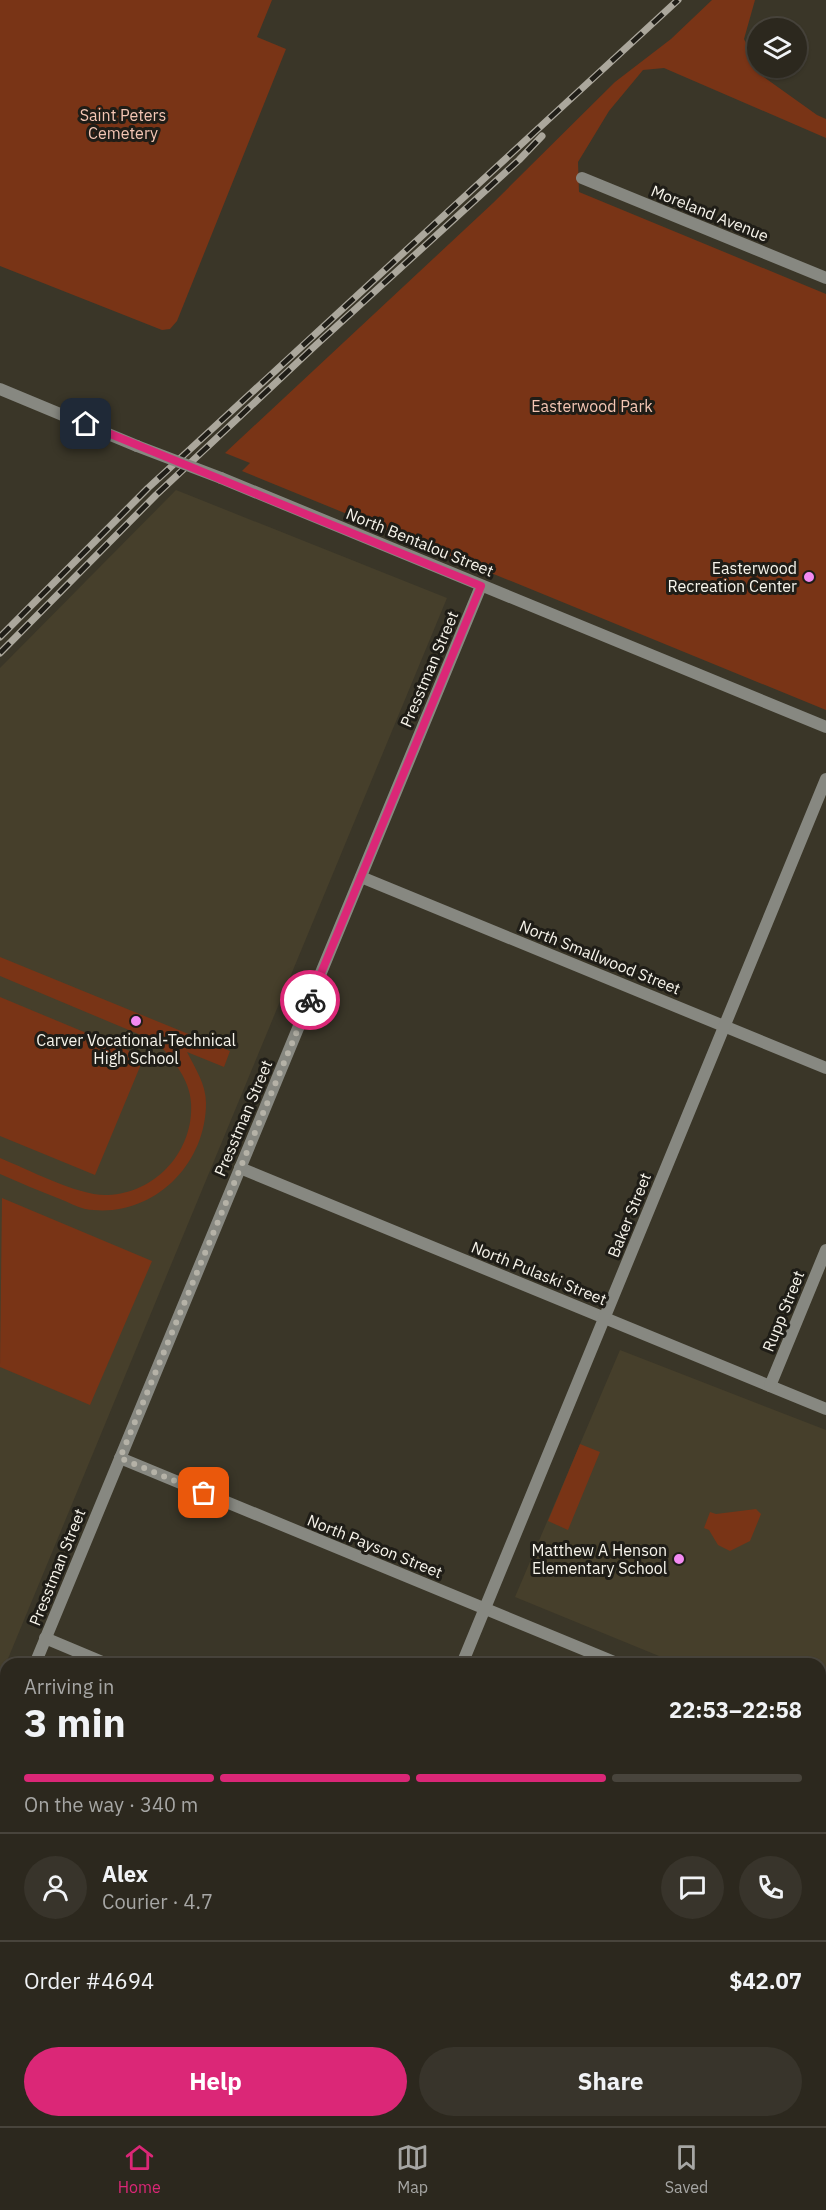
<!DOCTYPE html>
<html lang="en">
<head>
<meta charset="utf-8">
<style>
	body { margin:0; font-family:"IBM Plex Sans",sans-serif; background:#38342b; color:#f1f3f6; height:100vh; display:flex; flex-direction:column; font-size:22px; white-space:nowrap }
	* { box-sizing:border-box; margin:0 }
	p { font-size:20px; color:#a6a6a4 }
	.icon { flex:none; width:33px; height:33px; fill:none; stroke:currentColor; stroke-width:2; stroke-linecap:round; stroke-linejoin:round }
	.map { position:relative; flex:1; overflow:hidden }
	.panel { position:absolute; left:0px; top:1658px; width:826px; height:470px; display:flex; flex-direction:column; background:#2c281e; border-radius:18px 18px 0 0; box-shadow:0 2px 4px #0004,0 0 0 2px #48443c }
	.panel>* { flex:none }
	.fabs { position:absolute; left:747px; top:18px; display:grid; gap:12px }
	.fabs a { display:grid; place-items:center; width:60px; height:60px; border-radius:50%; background:#2c281e; box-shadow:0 2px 4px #0004,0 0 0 2px #48443c; font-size:30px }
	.pin { position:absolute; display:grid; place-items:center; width:51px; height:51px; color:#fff; margin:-26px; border-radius:12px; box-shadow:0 3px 9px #0006 }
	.courier { position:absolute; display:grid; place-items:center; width:60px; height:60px; margin:-30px; border:4px solid #db2777; border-radius:50%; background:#fff; color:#222; box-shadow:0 2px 8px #0007 }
	.summary em { font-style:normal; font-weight:700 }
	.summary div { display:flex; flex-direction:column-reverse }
	.summary { display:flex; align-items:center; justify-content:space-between; height:102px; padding:0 24px }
	h1 { font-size:39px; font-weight:700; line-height:45px }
	.bar { display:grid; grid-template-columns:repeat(4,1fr); gap:9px 6px; align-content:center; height:72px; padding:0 24px }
	.bar i { height:8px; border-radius:4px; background:#48443c }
	.bar .current { background:#db2777 }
	.bar p { grid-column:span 4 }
	.line { display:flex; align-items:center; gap:15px; padding:0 24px; border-top:2px solid #48443c }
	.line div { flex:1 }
	.round { display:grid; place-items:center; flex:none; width:63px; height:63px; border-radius:32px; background:#38342b }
	.action { display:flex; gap:12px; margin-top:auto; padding:12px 24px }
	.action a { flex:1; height:69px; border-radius:36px; background:#db2777; color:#fff; font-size:24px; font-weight:700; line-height:69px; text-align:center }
	.action a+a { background:#38342b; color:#f1f3f6 }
	.menu { display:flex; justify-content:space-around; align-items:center; height:84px; border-top:2px solid #48443c; background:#2c281e; font-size:16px; color:#a6a6a4 }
	.menu a { display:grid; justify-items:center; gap:3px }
	.menu .current { color:#db2777 }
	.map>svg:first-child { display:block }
	.built { fill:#463f2b }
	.green { fill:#793416 }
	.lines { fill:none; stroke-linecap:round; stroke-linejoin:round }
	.minor { stroke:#878881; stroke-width:12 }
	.tertiary { stroke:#878881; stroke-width:12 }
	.primary { stroke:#d7dacc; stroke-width:15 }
	.rail-casing { stroke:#aba79c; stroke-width:7 }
	.rail { stroke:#1f1d17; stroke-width:4.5; stroke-dasharray:14; stroke-linecap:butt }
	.tertiary-bridge { stroke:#878881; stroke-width:12 }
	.done { stroke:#b5b2a7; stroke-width:6; stroke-dasharray:0 10.8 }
	.route { stroke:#db2777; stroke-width:8 }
	.poi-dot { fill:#f38af2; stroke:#1f1d17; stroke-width:2 }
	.labels { text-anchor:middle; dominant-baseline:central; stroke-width:6; stroke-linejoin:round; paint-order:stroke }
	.park-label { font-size:16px; fill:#f4c6b4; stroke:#1f1d17 }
	.street-label { font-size:16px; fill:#f7f4eb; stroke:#1f1d17 }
	.poi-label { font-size:16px; fill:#f7f4eb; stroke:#1f1d17; text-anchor:end }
</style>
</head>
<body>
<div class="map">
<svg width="826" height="2126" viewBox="0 0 826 2126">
	<rect width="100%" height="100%" fill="#3a3628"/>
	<!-- built -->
	<g class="built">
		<path d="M 176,490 L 447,598 L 0,1678 L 0,668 Z"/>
		<path d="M 620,1350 L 826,1430 L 826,1687 L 821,1700 L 820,1664 L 676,1663 L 515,1597 Z"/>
	</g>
	<!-- green -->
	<g class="green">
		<path d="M 0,0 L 272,0 L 257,37 L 286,49 L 177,321 L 170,329 L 162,330 L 0,266 Z"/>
		<path d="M 712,0 L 755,0 L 744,39 L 761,75 L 817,115 L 826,119 L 826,138 L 664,68 L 643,70 L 609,111 L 578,162 L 579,192 L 826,294 L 826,710 L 242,471 L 250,463 L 225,453 L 493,203 L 615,82 L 671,39 Z"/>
		<path d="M 0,957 L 230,1051 L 224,1067 L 187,1052 C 195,1068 206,1084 206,1103 C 206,1167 150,1220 85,1209 C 77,1207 68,1202 60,1199 C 40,1191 20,1183 0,1174 L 0,1158 C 27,1169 81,1197 108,1195 C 156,1193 194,1151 191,1103 C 190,1079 171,1056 155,1041 L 0,976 Z"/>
		<path d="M 0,997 L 144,1057 L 95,1175 L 0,1136 Z"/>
		<path d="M 2,1198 L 152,1261 L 90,1405 L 0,1367 Z"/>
		<path d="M 580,1444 L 600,1452 L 568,1530 L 548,1521 Z"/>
		<path d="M 756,1509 L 761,1514 L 750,1541 L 730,1551 L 718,1545 L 709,1530 L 704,1528 L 710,1512 L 716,1514 Z"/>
		<path d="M 0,2060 L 6,2062 L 6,2121 L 147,2121 L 159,2126 L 0,2126 Z"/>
	</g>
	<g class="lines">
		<!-- minor -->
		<g class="minor">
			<path d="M 582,178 L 826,278"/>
			<path d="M 361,877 L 826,1068"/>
			<path d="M 240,1168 L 826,1409"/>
			<path d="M 770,1386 L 826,1250"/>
			<path d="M 120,1458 L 619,1664"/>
			<path d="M 45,1638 L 107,1664"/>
			<path d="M 35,1664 L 481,586"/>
			<path d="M 0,1747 L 6,1733"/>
			<path d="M 820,1753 L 826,1739"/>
			<path d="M 820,1957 L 826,1959"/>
			<path d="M 0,2031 L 6,2034"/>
			<path d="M 216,2121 L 228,2126"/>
			<path d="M 667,2126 L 669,2121"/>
		</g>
		<!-- tertiary -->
		<g class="tertiary">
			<path d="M 0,389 L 137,446"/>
			<path d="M 221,478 L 826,727"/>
			<path d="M 462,1664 L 826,779"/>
			<path d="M 272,2126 L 274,2121"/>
		</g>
		<!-- primary -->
		<g class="primary">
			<path d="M 0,1830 L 6,1832"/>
			<path d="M 703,2121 L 715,2126"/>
		</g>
		<!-- rail casing -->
		<g class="rail-casing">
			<g id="rail">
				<path d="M 0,637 L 148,488 L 678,0"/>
				<path d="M 0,653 L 156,495 L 316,345 L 519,160 L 542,136"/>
			</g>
		</g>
		<!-- rail -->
		<use href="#rail" class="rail"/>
		<!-- tertiary-bridge -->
		<path class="tertiary-bridge" d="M 137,446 L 221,478"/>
	</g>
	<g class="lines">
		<!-- done -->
		<path class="done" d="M 204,1493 L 120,1458 L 310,1000"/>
		<!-- route -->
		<path class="route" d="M 86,424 L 481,586 L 310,1000"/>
	</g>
	<!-- markers -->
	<g class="poi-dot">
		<circle cx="809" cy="577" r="6"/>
		<circle cx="136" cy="1021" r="6"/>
		<circle cx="679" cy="1559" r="6"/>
	</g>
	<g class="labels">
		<!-- park labels -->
		<g class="park-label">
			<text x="123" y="115">Saint Peters<tspan x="123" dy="18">Cemetery</tspan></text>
			<text x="592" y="406">Easterwood Park</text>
		</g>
		<!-- street labels -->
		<g class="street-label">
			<text transform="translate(710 213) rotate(22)">Moreland Avenue</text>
			<text transform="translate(420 542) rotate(22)">North Bentalou Street</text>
			<text transform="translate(429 669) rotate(-67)">Presstman Street</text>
			<text transform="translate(600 957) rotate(22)">North Smallwood Street</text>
			<text transform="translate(243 1118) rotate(-67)">Presstman Street</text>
			<text transform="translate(629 1215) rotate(-68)">Baker Street</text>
			<text transform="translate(539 1273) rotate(22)">North Pulaski Street</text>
			<text transform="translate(783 1311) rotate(-68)">Rupp Street</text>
			<text transform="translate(375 1546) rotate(22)">North Payson Street</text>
			<text transform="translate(57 1567) rotate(-68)">Presstman Street</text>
		</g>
		<!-- poi labels -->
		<g class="poi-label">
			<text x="797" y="568">Easterwood<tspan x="797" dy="18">Recreation Center</tspan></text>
			<text x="136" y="1040" text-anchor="middle">Carver Vocational-Technical<tspan x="136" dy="18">High School</tspan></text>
			<text x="667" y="1550">Matthew A Henson<tspan x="667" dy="18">Elementary School</tspan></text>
		</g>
	</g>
</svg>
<div class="fabs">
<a><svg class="icon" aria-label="layers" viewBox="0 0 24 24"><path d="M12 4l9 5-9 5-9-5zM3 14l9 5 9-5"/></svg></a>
</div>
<div class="pin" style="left:204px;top:1493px;background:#ea580c"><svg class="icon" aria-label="bag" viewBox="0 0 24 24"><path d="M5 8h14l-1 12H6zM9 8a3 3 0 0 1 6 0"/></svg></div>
<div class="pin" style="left:86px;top:424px;background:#1f2937"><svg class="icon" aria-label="home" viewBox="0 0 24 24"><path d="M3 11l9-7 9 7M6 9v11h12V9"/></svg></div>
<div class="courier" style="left:310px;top:1000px"><svg class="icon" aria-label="bike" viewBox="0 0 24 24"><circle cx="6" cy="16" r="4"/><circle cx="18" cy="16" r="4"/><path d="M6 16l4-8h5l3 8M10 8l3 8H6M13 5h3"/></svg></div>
<section class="panel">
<div class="summary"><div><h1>3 min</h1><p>Arriving in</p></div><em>22:53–22:58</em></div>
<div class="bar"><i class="current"></i><i class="current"></i><i class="current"></i><i></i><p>On the way · 340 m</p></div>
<div class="line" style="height:108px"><a class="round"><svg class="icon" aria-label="person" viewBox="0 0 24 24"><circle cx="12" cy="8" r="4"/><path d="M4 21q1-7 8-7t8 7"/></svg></a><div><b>Alex</b><p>Courier · 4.7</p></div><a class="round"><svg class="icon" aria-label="chat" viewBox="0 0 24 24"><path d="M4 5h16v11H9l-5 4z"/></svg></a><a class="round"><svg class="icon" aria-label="phone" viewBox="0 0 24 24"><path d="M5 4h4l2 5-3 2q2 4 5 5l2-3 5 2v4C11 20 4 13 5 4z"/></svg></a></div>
<div class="line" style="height:78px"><div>Order #4694</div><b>$42.07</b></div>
<div class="action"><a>Help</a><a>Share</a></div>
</section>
</div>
<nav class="menu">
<a class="current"><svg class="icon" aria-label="home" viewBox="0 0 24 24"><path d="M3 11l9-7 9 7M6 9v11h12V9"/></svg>Home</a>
<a><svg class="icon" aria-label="map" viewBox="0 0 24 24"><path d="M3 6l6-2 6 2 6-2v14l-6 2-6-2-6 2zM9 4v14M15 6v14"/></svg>Map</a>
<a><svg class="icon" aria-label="saved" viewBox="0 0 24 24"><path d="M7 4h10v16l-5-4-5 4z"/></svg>Saved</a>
</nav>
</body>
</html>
